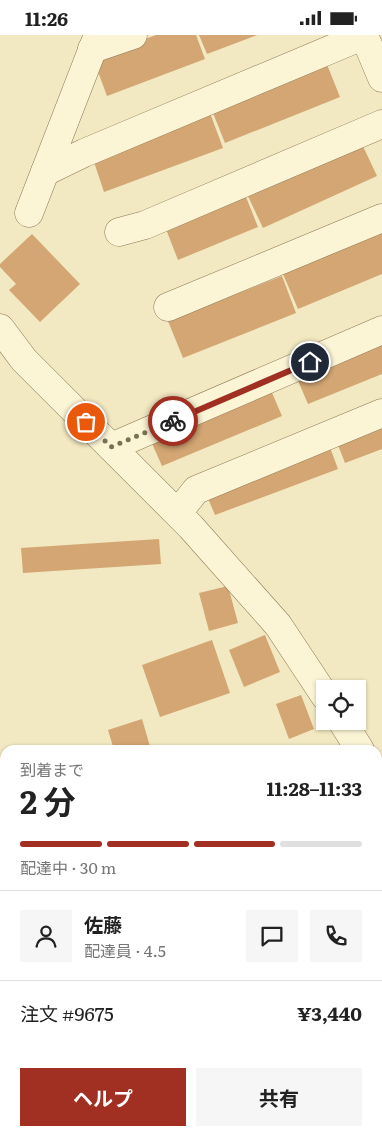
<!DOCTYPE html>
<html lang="ja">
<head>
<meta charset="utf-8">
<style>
	body { margin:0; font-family:Literata,"Noto Sans JP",serif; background:#f6f6f6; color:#222; height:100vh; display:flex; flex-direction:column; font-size:19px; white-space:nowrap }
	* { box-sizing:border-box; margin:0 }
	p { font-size:16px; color:#767676 }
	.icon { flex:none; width:28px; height:28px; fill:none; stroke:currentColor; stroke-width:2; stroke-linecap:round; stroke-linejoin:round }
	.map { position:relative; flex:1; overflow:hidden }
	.panel { position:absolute; left:0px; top:710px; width:382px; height:391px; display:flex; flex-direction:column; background:#fff; border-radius:15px 15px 0 0; box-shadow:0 1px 4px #0004 }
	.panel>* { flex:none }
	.controls { position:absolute; left:316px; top:645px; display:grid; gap:10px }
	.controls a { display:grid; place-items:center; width:50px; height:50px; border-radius:0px; background:#fff; box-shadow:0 1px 4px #0004; font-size:25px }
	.pin { position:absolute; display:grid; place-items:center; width:42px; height:42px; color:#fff; margin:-21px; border:2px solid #fff; border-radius:50%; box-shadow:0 1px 5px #0007 }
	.courier { position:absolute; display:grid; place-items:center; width:50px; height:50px; margin:-25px; border:4px solid #a12f22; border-radius:50%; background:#fff; color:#222; box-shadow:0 1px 6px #0007 }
	.headline em { font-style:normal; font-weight:700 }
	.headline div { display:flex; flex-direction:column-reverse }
	.headline { display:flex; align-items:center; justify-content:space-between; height:85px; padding:0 20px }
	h1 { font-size:32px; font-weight:700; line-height:38px }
	.bar { display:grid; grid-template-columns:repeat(4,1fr); gap:8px 5px; align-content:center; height:60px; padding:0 20px }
	.bar i { height:6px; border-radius:4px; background:#e0e0e0 }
	.bar .current { background:#a12f22 }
	.bar p { grid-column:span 4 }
	.line { display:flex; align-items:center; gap:12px; padding:0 20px; border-top:1px solid #e0e0e0 }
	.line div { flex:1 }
	.round { display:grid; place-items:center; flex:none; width:52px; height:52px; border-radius:0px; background:#f6f6f6 }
	.primary-button { display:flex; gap:10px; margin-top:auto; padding:10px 20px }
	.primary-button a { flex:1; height:58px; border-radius:0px; background:#a12f22; color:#fff; font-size:20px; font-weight:700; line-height:58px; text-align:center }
	.primary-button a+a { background:#f6f6f6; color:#222 }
	.status { display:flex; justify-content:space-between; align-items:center; height:35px; padding:0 25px; background:#fff; direction:ltr }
	.status svg { height:14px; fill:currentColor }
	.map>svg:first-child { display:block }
	.building { fill:#d3a673 }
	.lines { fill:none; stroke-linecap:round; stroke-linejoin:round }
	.minor-casing { stroke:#8c7957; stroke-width:29 }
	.minor { stroke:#fbf4d5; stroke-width:28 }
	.done { stroke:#7b7056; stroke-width:5; stroke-dasharray:0 9 }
	.route { stroke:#a12f22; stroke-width:6 }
</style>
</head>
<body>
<div class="status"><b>11:26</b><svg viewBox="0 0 49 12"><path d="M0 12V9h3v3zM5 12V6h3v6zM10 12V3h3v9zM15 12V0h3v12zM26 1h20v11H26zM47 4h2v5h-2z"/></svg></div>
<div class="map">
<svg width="382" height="1101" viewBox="0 0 382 1101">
	<rect width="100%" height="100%" fill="#f2e8c1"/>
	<!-- building -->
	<g class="building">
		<path d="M 156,0 L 196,0 L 205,24 L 107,61 L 93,23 Z"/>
		<path d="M 199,0 L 257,0 L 207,19 Z"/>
		<path d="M 326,27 L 340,62 L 225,108 L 211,73 Z"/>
		<path d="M 210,78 L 223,113 L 104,157 L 92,121 Z"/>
		<path d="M 361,107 L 377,141 L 263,193 L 247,159 Z"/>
		<path d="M 244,157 L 258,192 L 178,225 L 164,189 Z"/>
		<path d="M 382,197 L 382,239 L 298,274 L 283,239 Z"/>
		<path d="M 32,199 L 80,249 L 40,287 L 9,255 L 16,249 L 0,232 L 0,229 Z"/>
		<path d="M 282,241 L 296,278 L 183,323 L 168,286 Z"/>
		<path d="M 382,306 L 382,339 L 308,369 L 296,341 Z"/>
		<path d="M 270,353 L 282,381 L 162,431 L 150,404 Z"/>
		<path d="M 382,381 L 382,414 L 345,428 L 334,400 Z"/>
		<path d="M 328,407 L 338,434 L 215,480 L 204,454 Z"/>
		<path d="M 159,504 L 161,529 L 23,538 L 21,513 Z"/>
		<path d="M 228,551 L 238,588 L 209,596 L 199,558 Z"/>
		<path d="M 265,600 L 280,637 L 244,652 L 229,615 Z"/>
		<path d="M 212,605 L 230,658 L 160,682 L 142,630 Z"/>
		<path d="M 301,660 L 314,694 L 289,704 L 276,669 Z"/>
		<path d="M 142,684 L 151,715 L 114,715 L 108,695 Z"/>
		<path d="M 5,972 L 5,1096 L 87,1096 L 90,1101 L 0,1101 L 0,975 Z"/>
	</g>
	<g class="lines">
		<!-- minor casing -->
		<g class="minor-casing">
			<g id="minor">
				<path d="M 364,0 L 382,43"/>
				<path d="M 92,14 L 133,0"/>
				<path d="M 45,137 L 84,118 L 365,0"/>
				<path d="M 29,178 L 98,0"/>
				<path d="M 119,197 L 145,190 L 382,89"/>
				<path d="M 168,272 L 382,183"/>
				<path d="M 0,293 L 24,325 L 191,492 L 278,590 L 325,661"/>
				<path d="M 111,412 L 382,295"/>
				<path d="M 184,470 L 196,455 L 382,378"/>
				<path d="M 342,686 L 360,715"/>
				<path d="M 378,745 L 382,753"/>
			</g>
		</g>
		<!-- minor -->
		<use href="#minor" class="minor"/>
	</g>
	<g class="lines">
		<!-- done -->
		<path class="done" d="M 86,387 L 111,412 L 173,386"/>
		<!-- route -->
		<path class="route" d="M 173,386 L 310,327"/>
	</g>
</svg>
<div class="controls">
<a><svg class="icon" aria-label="locate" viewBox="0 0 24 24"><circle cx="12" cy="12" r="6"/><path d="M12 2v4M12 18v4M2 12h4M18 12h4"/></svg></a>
</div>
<div class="pin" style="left:86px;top:387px;background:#ea580c"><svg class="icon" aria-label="bag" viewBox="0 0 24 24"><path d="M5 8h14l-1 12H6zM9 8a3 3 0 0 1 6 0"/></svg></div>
<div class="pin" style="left:310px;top:327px;background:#1f2937"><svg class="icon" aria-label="home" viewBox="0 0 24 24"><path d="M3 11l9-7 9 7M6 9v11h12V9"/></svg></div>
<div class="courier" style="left:173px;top:386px"><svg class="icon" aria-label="bike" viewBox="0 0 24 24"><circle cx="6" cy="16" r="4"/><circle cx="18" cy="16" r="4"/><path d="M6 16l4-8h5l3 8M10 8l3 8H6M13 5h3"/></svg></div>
<section class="panel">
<div class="headline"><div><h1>2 分</h1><p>到着まで</p></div><em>11:28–11:33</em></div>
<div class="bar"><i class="current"></i><i class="current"></i><i class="current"></i><i></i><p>配達中 · 30 m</p></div>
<div class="line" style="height:90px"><a class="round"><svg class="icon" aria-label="person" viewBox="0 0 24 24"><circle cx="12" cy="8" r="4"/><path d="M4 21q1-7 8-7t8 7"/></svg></a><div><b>佐藤</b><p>配達員 · 4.5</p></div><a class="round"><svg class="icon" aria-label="chat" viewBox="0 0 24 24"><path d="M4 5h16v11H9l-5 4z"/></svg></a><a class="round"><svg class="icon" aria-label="phone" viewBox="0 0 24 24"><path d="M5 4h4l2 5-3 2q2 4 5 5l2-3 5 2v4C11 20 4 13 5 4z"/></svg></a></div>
<div class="line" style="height:65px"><div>注文 #9675</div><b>¥3,440</b></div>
<div class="primary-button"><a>ヘルプ</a><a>共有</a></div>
</section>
</div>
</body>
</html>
